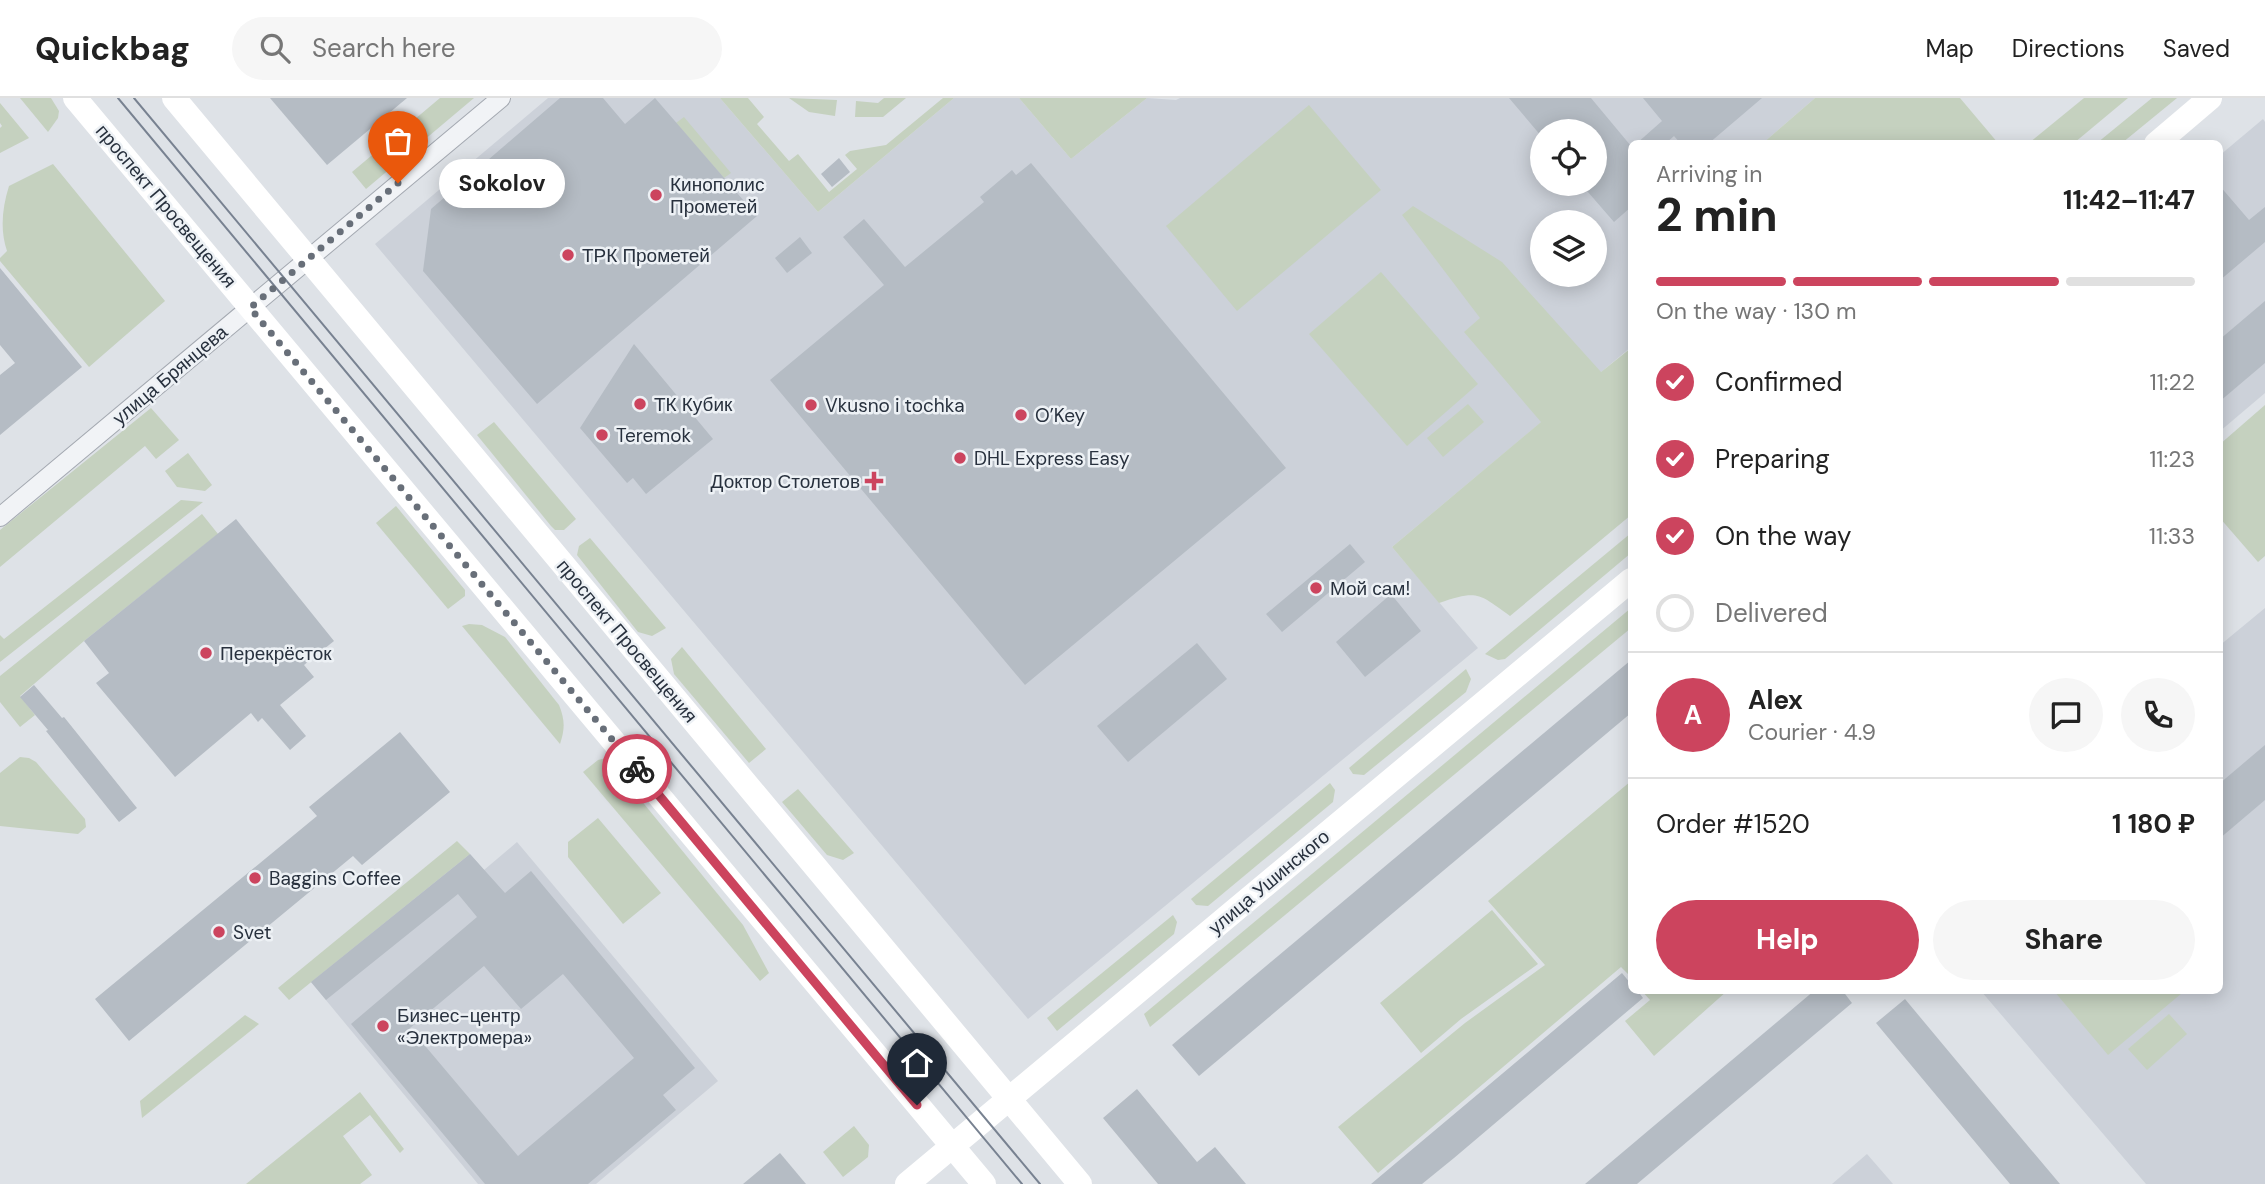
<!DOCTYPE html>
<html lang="en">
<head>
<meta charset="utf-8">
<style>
	body { margin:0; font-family:"DM Sans",sans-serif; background:#f6f6f6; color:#222; height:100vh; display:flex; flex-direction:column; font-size:26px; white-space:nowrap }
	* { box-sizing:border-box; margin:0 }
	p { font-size:23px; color:#767676 }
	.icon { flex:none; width:38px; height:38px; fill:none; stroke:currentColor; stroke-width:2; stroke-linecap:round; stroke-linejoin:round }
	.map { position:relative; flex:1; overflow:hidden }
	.drawer { position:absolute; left:1628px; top:42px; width:595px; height:854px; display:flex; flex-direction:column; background:#fff; border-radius:10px; box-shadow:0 4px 18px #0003 }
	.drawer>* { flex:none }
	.fabs { position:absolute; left:1530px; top:21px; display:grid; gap:14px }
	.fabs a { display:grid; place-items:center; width:77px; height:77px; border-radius:50%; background:#fff; box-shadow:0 4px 18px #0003; font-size:35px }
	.pin { position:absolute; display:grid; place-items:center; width:60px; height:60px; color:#fff; margin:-72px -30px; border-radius:50% 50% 50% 0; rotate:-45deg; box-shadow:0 0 7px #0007 }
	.pin .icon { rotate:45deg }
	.courier { position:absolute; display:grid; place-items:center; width:70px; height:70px; margin:-35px; border:5px solid #cc445e; border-radius:50%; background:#fff; color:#222; box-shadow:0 2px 9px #0007 }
	.bubble { position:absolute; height:49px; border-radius:24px; background:#fff; box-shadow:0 4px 18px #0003; font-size:23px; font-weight:700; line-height:49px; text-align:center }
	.summary em { font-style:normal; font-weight:700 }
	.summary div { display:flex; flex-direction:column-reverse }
	.summary { display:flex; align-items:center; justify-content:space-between; height:119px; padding:0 28px }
	h1 { font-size:46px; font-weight:700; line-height:52px }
	.bar { display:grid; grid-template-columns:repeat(4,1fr); gap:10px 7px; align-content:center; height:84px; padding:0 28px }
	.bar i { height:9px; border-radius:5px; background:#e0e0e0 }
	.bar .current { background:#cc445e }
	.bar p { grid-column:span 4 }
	.line { display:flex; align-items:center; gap:18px; padding:0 28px; border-top:2px solid #e0e0e0 }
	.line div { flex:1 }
	.round { display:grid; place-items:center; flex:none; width:74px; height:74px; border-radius:37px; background:#f6f6f6 }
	ol { padding:0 28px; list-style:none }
	li { display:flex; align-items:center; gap:21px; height:77px }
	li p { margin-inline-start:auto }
	li .icon { padding:7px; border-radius:50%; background:#cc445e; color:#fff; stroke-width:4 }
	li:last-child { color:#767676 }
	li i { width:38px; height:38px; border:4px solid #e0e0e0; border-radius:50% }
	.primary-button { display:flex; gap:14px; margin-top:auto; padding:14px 28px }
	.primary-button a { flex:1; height:80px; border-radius:42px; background:#cc445e; color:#fff; font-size:28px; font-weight:700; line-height:80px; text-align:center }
	.primary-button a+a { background:#f6f6f6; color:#222 }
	header { display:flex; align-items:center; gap:42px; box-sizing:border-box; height:98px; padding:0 35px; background:#fff; border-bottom:2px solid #e0e0e0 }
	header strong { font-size:33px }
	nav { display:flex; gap:38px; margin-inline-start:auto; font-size:24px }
	.search { width:490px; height:63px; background:#f6f6f6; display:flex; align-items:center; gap:18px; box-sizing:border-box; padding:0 24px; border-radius:38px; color:#767676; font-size:26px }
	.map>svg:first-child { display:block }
	.built { fill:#ccd1d9; fill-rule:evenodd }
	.green { fill:#c5d1bf }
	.building { fill:#b5bcc4; fill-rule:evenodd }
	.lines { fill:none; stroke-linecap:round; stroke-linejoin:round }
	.street-casing { stroke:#a4a9b1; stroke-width:20 }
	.street { stroke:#f1f3f6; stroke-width:18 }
	.secondary { stroke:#fff; stroke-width:24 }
	.tram { stroke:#788291; stroke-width:2 }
	.done { stroke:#686f79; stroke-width:7; stroke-dasharray:0 12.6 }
	.route { stroke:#cc445e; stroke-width:9 }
	.poi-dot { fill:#cc445e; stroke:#edf1f5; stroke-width:2.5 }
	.labels { text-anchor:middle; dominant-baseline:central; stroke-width:5; stroke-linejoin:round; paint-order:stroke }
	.poi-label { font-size:19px; fill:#28313e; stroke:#edf1f5; text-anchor:start }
	.street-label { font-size:19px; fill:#28313e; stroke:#edf1f5 }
</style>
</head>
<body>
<header>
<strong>Quickbag</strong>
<div class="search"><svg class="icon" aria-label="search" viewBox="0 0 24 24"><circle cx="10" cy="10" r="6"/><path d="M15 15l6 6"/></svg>Search here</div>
<nav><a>Map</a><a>Directions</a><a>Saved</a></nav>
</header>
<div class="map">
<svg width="2265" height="1086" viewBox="0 0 2265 1086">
	<rect width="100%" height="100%" fill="#dee2e7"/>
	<!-- built -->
	<g class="built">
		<path d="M 548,0 L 720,0 L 818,114 L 954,0 L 1019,0 L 1071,61 L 1147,0 L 1176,2 L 1180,0 L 1815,0 L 1763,45 L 1631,46 L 1631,249 L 1392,449 L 1478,550 L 1028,921 L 375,146 ZM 1542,33 L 1594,33 L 1594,86 L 1542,86 ZM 1542,124 L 1594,124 L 1594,177 L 1542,177 Z"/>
		<path d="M 2263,21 L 2265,24 L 2265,295 L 2219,334 L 2219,58 Z"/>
		<path d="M 2265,510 L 2265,1086 L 2146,1086 L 1981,893 L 2219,892 L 2219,548 Z"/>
		<path d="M 517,744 L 718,983 L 596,1086 L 478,1086 L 311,884 L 470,756 L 484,772 Z"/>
		<path d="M 1867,1056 L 1893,1086 L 1832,1086 Z"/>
	</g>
	<!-- green -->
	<g class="green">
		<path d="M 20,0 L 51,0 L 59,13 L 58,20 L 48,34 Z"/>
		<path d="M 440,0 L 474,0 L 366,91 L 352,74 Z"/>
		<path d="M 720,0 L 748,0 L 764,19 L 757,26 L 789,63 L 798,56 L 829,94 L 857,71 L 845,57 L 850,53 L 886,47 L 943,0 L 954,0 L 818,114 Z"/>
		<path d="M 789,0 L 837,2 L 835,18 L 809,14 Z"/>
		<path d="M 884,0 L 906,0 L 883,19 L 855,19 L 856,3 L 878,5 Z"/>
		<path d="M 1019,0 L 1147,0 L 1071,61 Z"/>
		<path d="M 1815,0 L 1960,0 L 1998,45 L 1763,45 Z"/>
		<path d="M 2084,0 L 2128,0 L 2074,45 L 2029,45 Z"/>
		<path d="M 2152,0 L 2177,0 L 2122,45 L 2097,45 Z"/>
		<path d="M 0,5 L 29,40 L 0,55 L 0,30 L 2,28 L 0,25 Z"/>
		<path d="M 1309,7 L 1381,92 L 1237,213 L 1166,128 Z"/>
		<path d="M 684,19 L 731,75 L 724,80 L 676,25 Z"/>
		<path d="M 53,66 L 165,203 L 89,269 L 0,163 L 0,160 L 7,153 C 0,133 2,110 9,88 Z"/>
		<path d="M 1413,108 L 1502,164 L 1601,274 L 1631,250 L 1631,417 L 1510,518 C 1478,495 1478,492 1439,505 L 1392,449 L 1541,324 L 1464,234 L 1480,220 L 1402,117 Z"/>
		<path d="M 1381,174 L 1478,286 L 1407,348 L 1309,236 Z"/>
		<path d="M 1468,306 L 1484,324 L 1443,359 L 1427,340 Z"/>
		<path d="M 2265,307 L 2265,458 L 2258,464 L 2219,419 L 2219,347 Z"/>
		<path d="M 151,310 L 179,342 L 156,361 L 145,348 L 0,469 L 0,432 Z"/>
		<path d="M 494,324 L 576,421 L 564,432 L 555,432 L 551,428 L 477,337 Z"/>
		<path d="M 188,355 L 212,387 L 205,393 L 177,389 L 165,373 Z"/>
		<path d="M 181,402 L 203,404 L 0,564 L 0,537 L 4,541 Z"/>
		<path d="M 396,408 L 465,492 L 465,498 L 448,511 L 376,425 Z"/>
		<path d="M 202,416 L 218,436 L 84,543 L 20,598 L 35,617 L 20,629 L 0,604 L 0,578 Z"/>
		<path d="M 1631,435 L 1631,455 L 1505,561 L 1498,562 L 1485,556 Z"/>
		<path d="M 590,440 L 666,530 L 652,538 L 638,534 L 577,457 L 579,448 Z"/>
		<path d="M 1631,510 L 1631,530 L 1150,929 L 1144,916 Z"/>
		<path d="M 469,526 L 482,527 L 505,539 L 559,607 C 565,622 565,631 560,646 L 462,528 Z"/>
		<path d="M 682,549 L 766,651 L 749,665 L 674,576 L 671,561 Z"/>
		<path d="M 1466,571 L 1471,581 L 1466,594 L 1364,677 L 1353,676 L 1349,670 Z"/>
		<path d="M 20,659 L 29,660 L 36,664 L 85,721 L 86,729 L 78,736 L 0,728 L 0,675 Z"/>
		<path d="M 602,661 L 609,663 L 743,827 L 769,875 L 760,883 L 583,674 L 598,662 Z"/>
		<path d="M 1631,683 L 1631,879 L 1621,869 L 1378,1075 L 1338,1029 L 1465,925 L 1545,867 L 1488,803 Z"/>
		<path d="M 1330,685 L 1335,692 L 1333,704 L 1208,808 L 1196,807 L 1191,801 Z"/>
		<path d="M 798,691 L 854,755 L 843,762 L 827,757 L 782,704 Z"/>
		<path d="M 598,720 L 661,795 L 623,826 L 568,759 L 568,744 Z"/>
		<path d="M 457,743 L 470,756 L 289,902 L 278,890 Z"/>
		<path d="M 1492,812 L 1538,866 L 1461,921 L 1421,955 L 1380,905 Z"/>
		<path d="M 1173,817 L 1177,824 L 1174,836 L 1057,933 L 1047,920 Z"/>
		<path d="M 1642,893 L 1727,893 L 1654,958 L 1625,923 L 1650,902 Z"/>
		<path d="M 2180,893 L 2182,895 L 2108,957 L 2054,893 Z"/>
		<path d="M 2169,916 L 2187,936 L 2147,972 L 2128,951 Z"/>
		<path d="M 245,917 L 259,926 L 142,1020 L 140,1003 Z"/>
		<path d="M 360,994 L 404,1051 L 400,1055 L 370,1017 L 343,1038 L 372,1077 L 360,1086 L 246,1086 Z"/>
		<path d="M 854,1028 L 869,1047 L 868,1059 L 843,1079 L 823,1054 Z"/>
	</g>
	<!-- building -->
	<g class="building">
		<path d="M 270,0 L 407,0 L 327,67 Z"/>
		<path d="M 560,0 L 603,0 L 625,26 L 655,0 L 757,118 L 537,306 L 423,173 L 431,111 Z"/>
		<path d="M 1509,0 L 1591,0 L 1631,48 L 1631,109 L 1614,124 L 1581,86 L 1594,86 L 1594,33 L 1542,33 L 1542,39 Z"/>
		<path d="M 1643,0 L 1762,0 L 1708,46 L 1681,46 L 1674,38 L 1665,46 L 1636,46 L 1662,23 Z"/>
		<path d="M 839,60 L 850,74 L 832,89 L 821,76 Z"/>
		<path d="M 1031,65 L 1286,370 L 1025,587 L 770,282 L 884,187 L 843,139 L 864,121 L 905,169 L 984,104 L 980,99 L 1012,72 L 1016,77 Z"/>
		<path d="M 2219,87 L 2249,122 L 2265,109 L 2265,144 L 2219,183 Z"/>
		<path d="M 800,139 L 812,155 L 787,175 L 775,160 Z"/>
		<path d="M 0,170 L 82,269 L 0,337 L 0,277 L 15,265 L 0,247 Z"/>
		<path d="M 2265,203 L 2265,265 L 2219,304 L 2219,242 Z"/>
		<path d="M 634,246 L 713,341 L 646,396 L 633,380 L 627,385 L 580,330 Z"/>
		<path d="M 236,421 L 334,543 L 304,567 L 314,579 L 280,607 L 306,638 L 290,652 L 262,620 L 258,624 L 251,615 L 175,679 L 96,585 L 109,575 L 84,543 Z"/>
		<path d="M 1350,446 L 1365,464 L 1282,534 L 1266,516 Z"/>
		<path d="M 1391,496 L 1421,533 L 1365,579 L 1336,544 Z"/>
		<path d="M 1197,545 L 1227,581 L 1128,664 L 1097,628 Z"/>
		<path d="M 1631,562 L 1631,615 L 1199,978 L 1172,947 Z"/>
		<path d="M 34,587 L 62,620 L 64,619 L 137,710 L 119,724 L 46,633 L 48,632 L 20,599 Z"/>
		<path d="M 400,634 L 450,694 L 362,767 L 353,758 L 129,943 L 95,901 L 317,718 L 309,709 Z"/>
		<path d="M 2265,647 L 2265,702 L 2219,741 L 2219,686 Z"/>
		<path d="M 470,756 L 505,795 L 531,773 L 695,970 L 663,997 L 676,1012 L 588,1086 L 485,1086 L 351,926 L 477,819 L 458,796 L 326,902 L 311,884 ZM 484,868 L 521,911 L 563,876 L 634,960 L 518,1058 L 410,930 Z"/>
		<path d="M 1622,875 L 1631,886 L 1631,892 L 1637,892 L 1643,900 L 1454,1060 L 1422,1086 L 1371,1086 Z"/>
		<path d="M 1815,892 L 1842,892 L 1852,905 L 1637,1086 L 1585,1086 Z"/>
		<path d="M 1905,901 L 1980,991 L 2060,1086 L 2010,1086 L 1876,925 Z"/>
		<path d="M 1137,991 L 1197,1064 L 1215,1049 L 1246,1086 L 1158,1086 L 1103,1020 Z"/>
		<path d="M 780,1055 L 806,1086 L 743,1086 Z"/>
	</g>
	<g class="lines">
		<!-- street casing -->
		<g class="street-casing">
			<path id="street" d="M 0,419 L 501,0"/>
		</g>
		<!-- street -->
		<use href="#street" class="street"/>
		<!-- secondary -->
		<g class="secondary">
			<path d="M 75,0 L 984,1086"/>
			<path d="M 174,0 L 1080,1086"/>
			<path d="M 2156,46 L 2210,0"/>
			<path d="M 907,1086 L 1631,482"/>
		</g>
		<!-- tram -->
		<g class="tram">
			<path d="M 118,0 L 1022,1086"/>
			<path d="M 134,0 L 1040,1086"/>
		</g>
	</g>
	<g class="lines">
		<!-- done -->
		<path class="done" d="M 398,85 L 250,210 L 637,671"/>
		<!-- route -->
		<path class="route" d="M 637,671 L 917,1007"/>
	</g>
	<!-- markers -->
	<g class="poi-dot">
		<circle cx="656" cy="97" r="7"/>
		<circle cx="568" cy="157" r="7"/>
		<circle cx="640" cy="306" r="7"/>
		<circle cx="811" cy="307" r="7"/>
		<circle cx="1021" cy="317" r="7"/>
		<circle cx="602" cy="337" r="7"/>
		<circle cx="960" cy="360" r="7"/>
		<path d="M870.5 372.5h7v7h7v7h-7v7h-7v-7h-7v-7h7z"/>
		<circle cx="1316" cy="490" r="7"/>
		<circle cx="206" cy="555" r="7"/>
		<circle cx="255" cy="780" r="7"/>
		<circle cx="219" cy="834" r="7"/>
		<circle cx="383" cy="928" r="7"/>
	</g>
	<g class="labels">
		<!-- poi labels -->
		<g class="poi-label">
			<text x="670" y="86">Кинополис<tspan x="670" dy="22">Прометей</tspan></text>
			<text x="582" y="157">ТРК Прометей</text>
			<text x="654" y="306">ТК Кубик</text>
			<text x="825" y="307">Vkusno i tochka</text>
			<text x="1035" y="317">O’Key</text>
			<text x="616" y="337">Teremok</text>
			<text x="974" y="360">DHL Express Easy</text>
			<text x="860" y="383" text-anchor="end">Доктор Столетов</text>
			<text x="1330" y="490">Мой сам!</text>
			<text x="220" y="555">Перекрёсток</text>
			<text x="269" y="780">Baggins Coffee</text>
			<text x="233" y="834">Svet</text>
			<text x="397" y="917">Бизнес-центр<tspan x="397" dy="22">«Электромера»</tspan></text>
		</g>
		<!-- street labels -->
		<g class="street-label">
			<text transform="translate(166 108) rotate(50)">проспект Просвещения</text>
			<text transform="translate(170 277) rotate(-40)">улица Брянцева</text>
			<text transform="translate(627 543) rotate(50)">проспект Просвещения</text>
			<text transform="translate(1269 784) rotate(-40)">улица Ушинского</text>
		</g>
	</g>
</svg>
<div class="fabs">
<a><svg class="icon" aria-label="locate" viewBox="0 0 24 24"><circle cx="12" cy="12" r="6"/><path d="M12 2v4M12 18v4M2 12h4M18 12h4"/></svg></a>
<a><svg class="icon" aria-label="layers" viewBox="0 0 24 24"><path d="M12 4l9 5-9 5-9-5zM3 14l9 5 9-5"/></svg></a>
</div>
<div class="pin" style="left:398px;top:85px;background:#ea580c"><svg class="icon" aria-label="bag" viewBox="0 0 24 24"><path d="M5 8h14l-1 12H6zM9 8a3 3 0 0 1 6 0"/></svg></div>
<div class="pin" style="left:917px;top:1007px;background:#1f2937"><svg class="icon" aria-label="home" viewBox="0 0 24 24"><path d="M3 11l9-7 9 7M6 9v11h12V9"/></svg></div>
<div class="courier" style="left:637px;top:671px"><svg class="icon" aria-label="bike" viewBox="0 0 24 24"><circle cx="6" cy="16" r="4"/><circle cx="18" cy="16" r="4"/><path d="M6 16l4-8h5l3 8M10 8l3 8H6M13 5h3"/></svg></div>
<div class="bubble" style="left:439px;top:61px;width:126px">Sokolov</div>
<section class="drawer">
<div class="summary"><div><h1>2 min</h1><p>Arriving in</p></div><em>11:42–11:47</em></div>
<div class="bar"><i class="current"></i><i class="current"></i><i class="current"></i><i></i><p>On the way · 130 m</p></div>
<ol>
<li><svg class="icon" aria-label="check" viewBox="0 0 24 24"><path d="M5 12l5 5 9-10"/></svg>Confirmed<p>11:22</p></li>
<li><svg class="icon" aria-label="check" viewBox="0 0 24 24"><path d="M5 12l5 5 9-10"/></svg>Preparing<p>11:23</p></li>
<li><svg class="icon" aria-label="check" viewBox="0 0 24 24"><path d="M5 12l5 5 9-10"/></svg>On the way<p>11:33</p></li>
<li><i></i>Delivered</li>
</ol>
<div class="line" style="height:126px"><b class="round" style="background:#cc445e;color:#fff">A</b><div><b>Alex</b><p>Courier · 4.9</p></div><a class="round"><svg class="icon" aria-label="chat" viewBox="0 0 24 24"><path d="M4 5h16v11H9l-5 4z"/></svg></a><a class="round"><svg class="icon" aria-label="phone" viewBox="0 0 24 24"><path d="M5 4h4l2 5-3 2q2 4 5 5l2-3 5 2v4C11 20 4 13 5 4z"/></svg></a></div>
<div class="line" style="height:91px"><div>Order #1520</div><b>1 180 ₽</b></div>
<div class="primary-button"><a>Help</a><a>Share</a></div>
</section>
</div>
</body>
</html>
